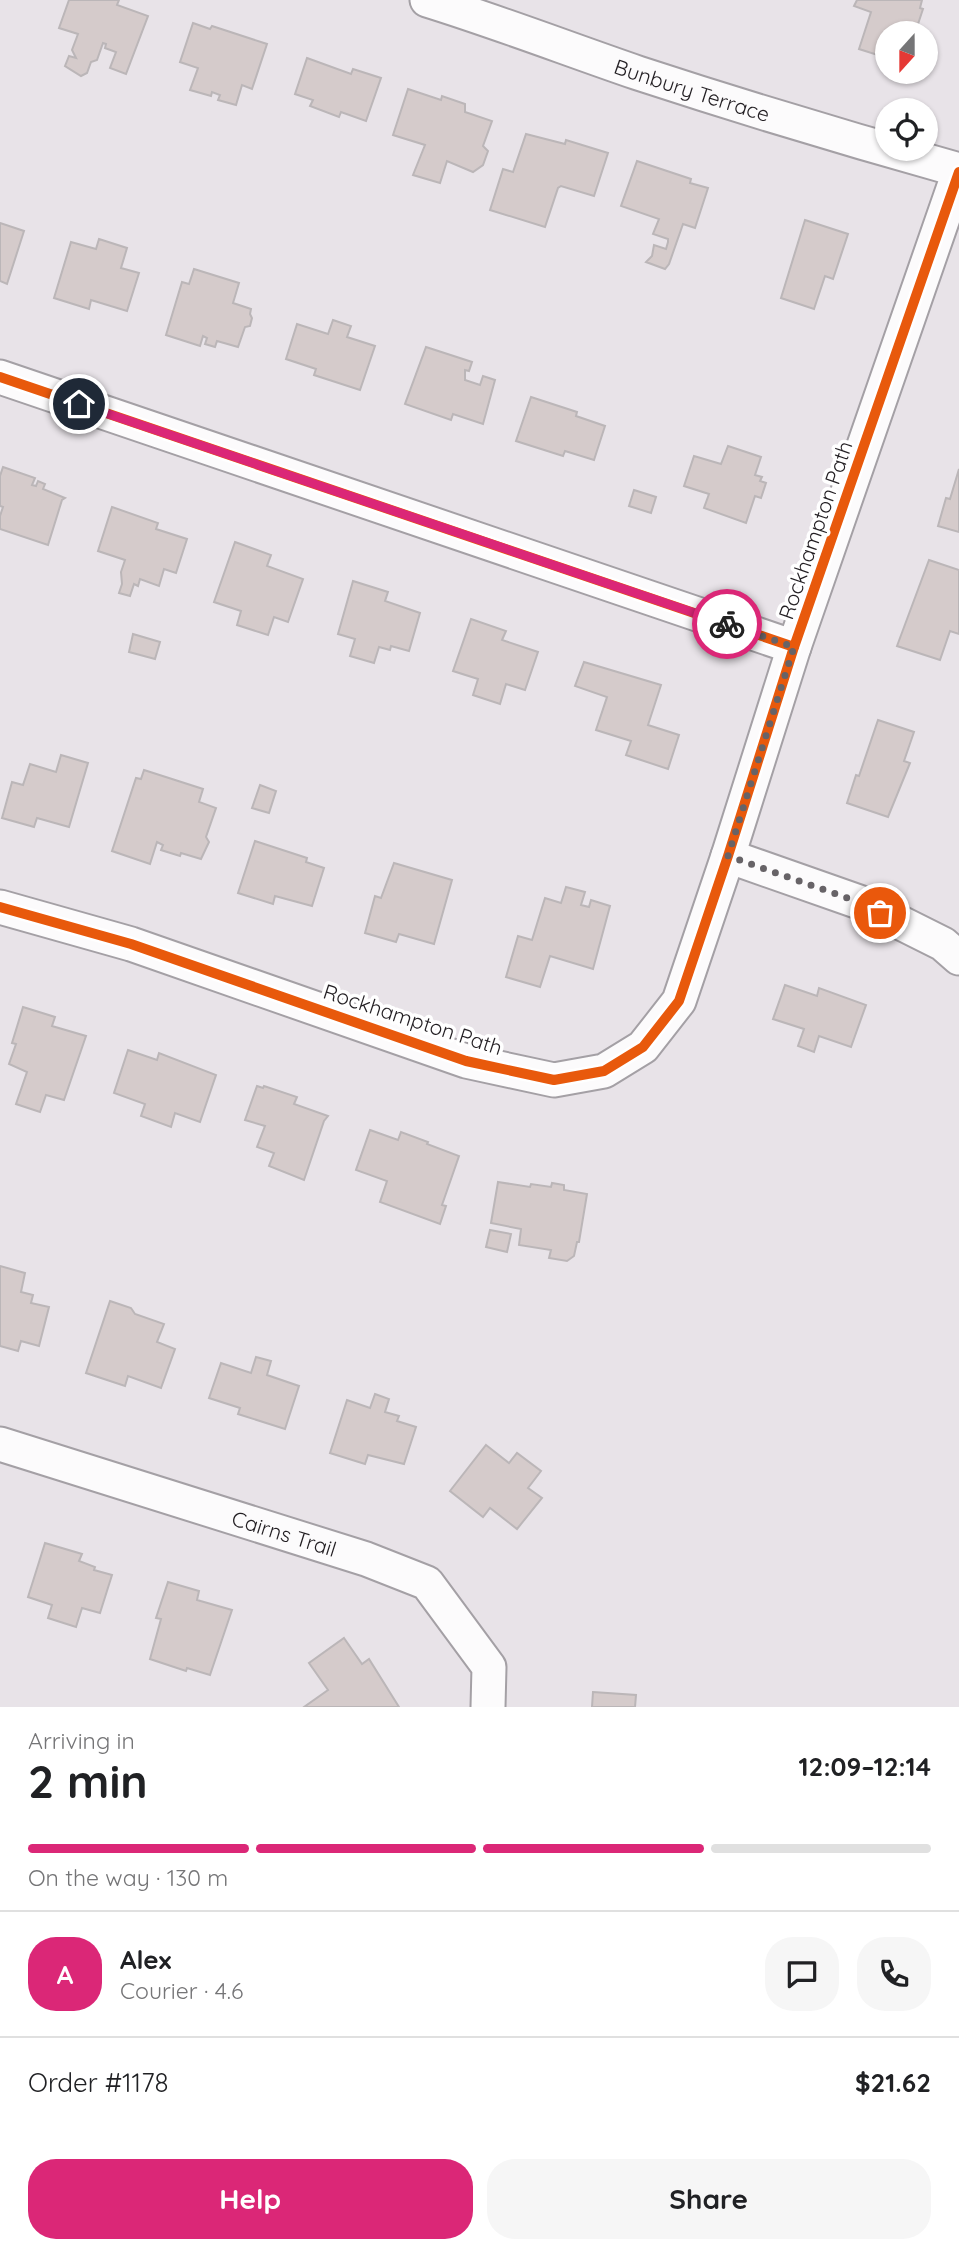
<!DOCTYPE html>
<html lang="en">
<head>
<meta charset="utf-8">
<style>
	body { margin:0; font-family:Quicksand,sans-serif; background:#f6f6f6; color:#202124; height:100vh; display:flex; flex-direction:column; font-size:26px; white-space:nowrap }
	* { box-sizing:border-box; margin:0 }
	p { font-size:23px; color:#757577 }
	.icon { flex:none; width:38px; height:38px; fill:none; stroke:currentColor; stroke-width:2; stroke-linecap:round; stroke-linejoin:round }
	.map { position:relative; height:1707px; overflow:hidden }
	.sheet { display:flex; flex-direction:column; background:#fff; flex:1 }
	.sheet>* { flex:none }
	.needle { width:46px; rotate:201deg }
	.controls { position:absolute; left:875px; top:21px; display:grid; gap:14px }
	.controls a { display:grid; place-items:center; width:63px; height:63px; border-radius:50%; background:#fff; box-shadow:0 2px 5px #0004; font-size:35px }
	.pin { position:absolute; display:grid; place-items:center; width:60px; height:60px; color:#fff; margin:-30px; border:4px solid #fff; border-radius:50%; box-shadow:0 2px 7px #0007 }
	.courier { position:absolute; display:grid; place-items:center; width:70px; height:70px; margin:-35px; border:5px solid #db2777; border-radius:50%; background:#fff; color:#222; box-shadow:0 2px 9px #0007 }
	.overview em { font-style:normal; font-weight:800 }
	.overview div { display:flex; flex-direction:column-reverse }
	.overview { display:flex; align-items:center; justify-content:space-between; height:119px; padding:0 28px }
	h1 { font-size:46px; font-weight:800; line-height:52px }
	.bar { display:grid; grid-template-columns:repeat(4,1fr); gap:10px 7px; align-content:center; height:84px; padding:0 28px }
	.bar i { height:9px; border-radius:5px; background:#e0e0e0 }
	.bar .selected { background:#db2777 }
	.bar p { grid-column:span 4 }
	.line { display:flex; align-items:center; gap:18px; padding:0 28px; border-top:2px solid #e0e0e0 }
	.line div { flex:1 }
	.round { display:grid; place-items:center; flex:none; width:74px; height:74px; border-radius:28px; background:#f6f6f6 }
	.action { display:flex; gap:14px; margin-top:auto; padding:14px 28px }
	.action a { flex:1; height:80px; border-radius:28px; background:#db2777; color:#fff; font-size:28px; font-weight:800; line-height:80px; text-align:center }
	.action a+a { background:#f6f6f6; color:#202124 }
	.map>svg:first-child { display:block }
	.building { fill:#d5cbcb; stroke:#bbb6b8; stroke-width:2 }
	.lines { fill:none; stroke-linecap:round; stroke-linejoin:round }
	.minor-casing { stroke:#a4a0a5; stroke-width:37 }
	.minor { stroke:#fcfbfc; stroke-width:33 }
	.cycleway-casing { stroke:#fff; stroke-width:15 }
	.cycleway { stroke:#e8590c; stroke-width:10 }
	.done { stroke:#676367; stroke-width:7; stroke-dasharray:0 12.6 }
	.route { stroke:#db2777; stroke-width:9 }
	.labels { text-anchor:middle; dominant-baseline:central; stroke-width:7; stroke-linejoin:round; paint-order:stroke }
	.street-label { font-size:21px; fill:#221e22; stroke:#fff }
</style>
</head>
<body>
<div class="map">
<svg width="959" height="1707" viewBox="0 0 959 1707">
	<rect width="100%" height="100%" fill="#e8e3e8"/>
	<!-- building -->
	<g class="building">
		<path d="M 69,0 L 119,0 L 117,5 L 148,16 L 126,74 L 110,68 L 116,52 L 105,48 L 106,44 L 103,43 L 97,60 L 91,62 L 87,73 L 81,76 L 65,66 L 69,56 L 76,58 L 72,50 L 78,34 L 59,28 Z"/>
		<path d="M 857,0 L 922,0 L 920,8 L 923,9 L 915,33 L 887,33 L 887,58 L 859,49 L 871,12 L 854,6 Z"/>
		<path d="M 193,23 L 210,29 L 212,26 L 267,44 L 252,89 L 242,85 L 236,105 L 218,100 L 220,95 L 212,92 L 211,96 L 190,90 L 198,68 L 180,62 Z"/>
		<path d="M 307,58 L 351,74 L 353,69 L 381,78 L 366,121 L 341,112 L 339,117 L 310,106 L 313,100 L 295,94 Z"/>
		<path d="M 408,89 L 441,100 L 442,96 L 465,104 L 465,112 L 492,121 L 483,146 L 488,151 L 483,165 L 473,172 L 447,161 L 440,183 L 413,175 L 425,145 L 393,135 Z"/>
		<path d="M 526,134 L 565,144 L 566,140 L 608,153 L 594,196 L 561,186 L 558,188 L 545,227 L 490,210 L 503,169 L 513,172 Z"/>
		<path d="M 637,161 L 691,179 L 690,183 L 708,188 L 695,228 L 683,224 L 669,264 L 665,269 L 646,262 L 652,256 L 654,245 L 666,249 L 668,242 L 668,239 L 653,234 L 659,219 L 621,206 Z"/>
		<path d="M 805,220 L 848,234 L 833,279 L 825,276 L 814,309 L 781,298 Z"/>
		<path d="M 0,223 L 24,231 L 7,284 L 0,281 Z"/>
		<path d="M 99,239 L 127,248 L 121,268 L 139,273 L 127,311 L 91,300 L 89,309 L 54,298 L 71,242 L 96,249 Z"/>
		<path d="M 194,269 L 239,283 L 233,303 L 251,309 L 250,314 L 252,318 L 250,326 L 245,327 L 238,347 L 217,341 L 215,347 L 205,344 L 207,338 L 203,336 L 200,346 L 166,335 L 182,282 L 189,284 Z"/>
		<path d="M 333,320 L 351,326 L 347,337 L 375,346 L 360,390 L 314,375 L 316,369 L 286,359 L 297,324 L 328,334 Z"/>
		<path d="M 426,347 L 472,362 L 469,371 L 465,370 L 465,380 L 480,385 L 483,376 L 495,380 L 483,424 L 453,414 L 451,420 L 405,404 Z"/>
		<path d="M 531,397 L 577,412 L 576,416 L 605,426 L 594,460 L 565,451 L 563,456 L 516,441 Z"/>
		<path d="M 728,446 L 761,457 L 755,475 L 762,477 L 760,481 L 766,483 L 761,498 L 755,496 L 746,523 L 704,508 L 709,494 L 684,486 L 694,456 L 721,464 Z"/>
		<path d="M 3,467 L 35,478 L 32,485 L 36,486 L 38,481 L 45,484 L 43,489 L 65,498 L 62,500 L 48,545 L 0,529 L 0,516 L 3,507 L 0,506 L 0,476 Z"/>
		<path d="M 959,469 L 959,532 L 938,526 L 946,498 L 950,499 Z"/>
		<path d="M 634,490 L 656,497 L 651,513 L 629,506 Z"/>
		<path d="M 112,507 L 158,523 L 156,529 L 187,539 L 176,573 L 164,569 L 159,586 L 140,579 L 138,586 L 134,584 L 130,596 L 119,593 L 122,584 L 121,572 L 125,560 L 98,551 Z"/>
		<path d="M 235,542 L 271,555 L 267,566 L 303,579 L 288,622 L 274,617 L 268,635 L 237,625 L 241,611 L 214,602 Z"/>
		<path d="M 929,560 L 959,570 L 959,634 L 950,631 L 940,660 L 897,646 Z"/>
		<path d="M 353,581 L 388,592 L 385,601 L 420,613 L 409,651 L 391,646 L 390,650 L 379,647 L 374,663 L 350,656 L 355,639 L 338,634 Z"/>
		<path d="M 471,619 L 506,631 L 502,640 L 538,652 L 525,690 L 506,684 L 500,704 L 473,695 L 478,679 L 453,671 Z"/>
		<path d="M 133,634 L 160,642 L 155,659 L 129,652 Z"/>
		<path d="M 584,662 L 661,685 L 648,725 L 679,735 L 668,769 L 626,755 L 631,741 L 596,730 L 607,697 L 575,686 Z"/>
		<path d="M 878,720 L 914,732 L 904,761 L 910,763 L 888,817 L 847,803 L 856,775 L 859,776 Z"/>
		<path d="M 61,755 L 88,763 L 69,827 L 37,818 L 34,827 L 2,818 L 12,782 L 23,785 L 30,764 L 56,772 Z"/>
		<path d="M 144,770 L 203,789 L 199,802 L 216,808 L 206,837 L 209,842 L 201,859 L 181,853 L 180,856 L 161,850 L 163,845 L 157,842 L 150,864 L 112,851 L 136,778 L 141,779 Z"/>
		<path d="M 260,785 L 276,791 L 269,813 L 252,808 Z"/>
		<path d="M 255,841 L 307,858 L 306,862 L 324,868 L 312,906 L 275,896 L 273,904 L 238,893 Z"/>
		<path d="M 394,863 L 452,880 L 434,944 L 399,934 L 396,942 L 365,933 L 375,896 L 381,898 Z"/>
		<path d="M 566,887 L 585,892 L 581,905 L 589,907 L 591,900 L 610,906 L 593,969 L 550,956 L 540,987 L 506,977 L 518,936 L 532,940 L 545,898 L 561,903 Z"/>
		<path d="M 785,985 L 817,996 L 819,988 L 866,1005 L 851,1047 L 819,1036 L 814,1052 L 798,1046 L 804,1029 L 773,1019 Z"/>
		<path d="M 23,1007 L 55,1017 L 52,1026 L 86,1036 L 64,1100 L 46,1095 L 40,1112 L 16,1104 L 27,1072 L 9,1064 L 16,1044 L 12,1043 Z"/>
		<path d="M 128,1050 L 157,1060 L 159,1053 L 216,1075 L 200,1122 L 175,1113 L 171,1127 L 141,1116 L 145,1104 L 114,1093 Z"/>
		<path d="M 257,1086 L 263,1088 L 264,1086 L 297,1097 L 294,1104 L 328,1116 L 324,1121 L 304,1180 L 269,1166 L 274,1153 L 257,1147 L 265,1126 L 245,1120 Z"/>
		<path d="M 370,1130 L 398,1140 L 401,1132 L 428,1142 L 427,1144 L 459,1156 L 442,1205 L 446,1206 L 440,1224 L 380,1202 L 387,1181 L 356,1170 Z"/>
		<path d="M 498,1182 L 530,1187 L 531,1184 L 551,1187 L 552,1183 L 564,1185 L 564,1190 L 587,1194 L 579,1242 L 577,1242 L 574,1256 L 567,1261 L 549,1258 L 551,1250 L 519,1245 L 521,1229 L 491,1223 Z"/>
		<path d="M 490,1230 L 511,1234 L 507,1252 L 486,1247 Z"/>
		<path d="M 0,1266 L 25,1273 L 21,1292 L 33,1295 L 31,1303 L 49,1307 L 39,1346 L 21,1341 L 18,1351 L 0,1346 Z"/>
		<path d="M 110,1301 L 131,1308 L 135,1314 L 164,1324 L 157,1342 L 175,1349 L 161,1388 L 128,1376 L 125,1386 L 86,1373 Z"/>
		<path d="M 256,1357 L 271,1361 L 267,1375 L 299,1386 L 285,1429 L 238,1414 L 240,1408 L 209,1398 L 221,1363 L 251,1373 Z"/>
		<path d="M 375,1394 L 389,1399 L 385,1412 L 399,1416 L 397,1421 L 416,1427 L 404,1464 L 368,1455 L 365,1464 L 330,1453 L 347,1400 L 370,1408 Z"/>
		<path d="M 486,1445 L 509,1463 L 517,1453 L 541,1471 L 528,1488 L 542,1498 L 517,1529 L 490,1508 L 483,1517 L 450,1491 Z"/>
		<path d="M 45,1543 L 82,1554 L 79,1561 L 95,1567 L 94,1570 L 112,1575 L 100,1613 L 82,1608 L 76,1627 L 48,1618 L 52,1605 L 28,1597 Z"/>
		<path d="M 168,1582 L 199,1591 L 197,1600 L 232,1610 L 210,1675 L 187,1668 L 186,1671 L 150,1659 L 161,1619 L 156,1618 Z"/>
		<path d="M 344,1638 L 362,1664 L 369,1659 L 399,1707 L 304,1707 L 328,1690 L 309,1663 Z"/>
		<path d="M 593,1692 L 636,1695 L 635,1707 L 592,1707 Z"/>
	</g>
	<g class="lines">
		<!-- minor casing -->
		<g class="minor-casing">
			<g id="minor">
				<path id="s1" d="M 427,0 C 498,22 568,49 638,73 C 745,108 851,140 959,170"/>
				<path d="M 0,377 L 794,647"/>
				<path d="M 728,856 L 859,902 L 943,944 L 959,958"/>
				<path d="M 0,907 L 131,944 L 466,1061 L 554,1080 L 604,1071 L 643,1047 L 679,1001 L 728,856 L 794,647 L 959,172"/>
				<path id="s2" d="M 0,1444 L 366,1559 L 427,1583 L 489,1667 L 488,1707"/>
			</g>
		</g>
		<!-- minor -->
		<use href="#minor" class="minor"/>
		<!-- cycleway casing -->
		<g class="cycleway-casing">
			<g id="cycleway">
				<path d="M 0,377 L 794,647"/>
				<path d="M 0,907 L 131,944 L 466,1061 L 554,1080 L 604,1071 L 643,1047 L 679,1001 L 728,856 L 794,647 L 959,172"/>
			</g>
		</g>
		<!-- cycleway -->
		<use href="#cycleway" class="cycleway"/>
	</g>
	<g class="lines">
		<!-- done -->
		<path class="done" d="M 727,624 L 794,647 L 728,856 L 859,902 L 880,913"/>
		<!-- route -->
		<path class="route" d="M 79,404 L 727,624"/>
	</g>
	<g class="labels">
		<!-- street labels -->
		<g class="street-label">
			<text stroke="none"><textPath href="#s1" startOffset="280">Bunbury Terrace</textPath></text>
			<text transform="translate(815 530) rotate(-71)">Rockhampton Path</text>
			<text transform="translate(413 1019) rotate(18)">Rockhampton Path</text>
			<text stroke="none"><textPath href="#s2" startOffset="298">Cairns Trail</textPath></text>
		</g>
	</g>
</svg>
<div class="controls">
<a><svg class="needle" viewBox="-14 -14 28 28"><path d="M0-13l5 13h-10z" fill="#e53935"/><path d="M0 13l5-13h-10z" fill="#757577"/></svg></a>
<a><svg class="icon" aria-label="locate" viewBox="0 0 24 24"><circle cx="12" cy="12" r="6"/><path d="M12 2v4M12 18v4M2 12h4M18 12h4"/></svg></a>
</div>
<div class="pin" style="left:880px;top:913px;background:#ea580c"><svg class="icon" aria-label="bag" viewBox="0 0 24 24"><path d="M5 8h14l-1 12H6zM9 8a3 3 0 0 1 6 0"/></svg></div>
<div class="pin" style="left:79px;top:404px;background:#1f2937"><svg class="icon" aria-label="home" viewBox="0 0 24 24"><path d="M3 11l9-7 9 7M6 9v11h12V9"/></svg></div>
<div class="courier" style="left:727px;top:624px"><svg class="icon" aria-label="bike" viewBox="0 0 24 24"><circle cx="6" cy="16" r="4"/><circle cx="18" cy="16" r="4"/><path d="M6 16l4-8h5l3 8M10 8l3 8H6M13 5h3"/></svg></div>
</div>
<section class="sheet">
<div class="overview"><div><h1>2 min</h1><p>Arriving in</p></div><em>12:09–12:14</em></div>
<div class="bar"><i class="selected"></i><i class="selected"></i><i class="selected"></i><i></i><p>On the way · 130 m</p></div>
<div class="line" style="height:126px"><b class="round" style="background:#db2777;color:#fff">A</b><div><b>Alex</b><p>Courier · 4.6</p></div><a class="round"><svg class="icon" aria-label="chat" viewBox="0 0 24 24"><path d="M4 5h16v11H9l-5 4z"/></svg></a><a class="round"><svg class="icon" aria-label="phone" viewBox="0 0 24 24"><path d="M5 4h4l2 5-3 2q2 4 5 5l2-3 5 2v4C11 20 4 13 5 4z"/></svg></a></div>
<div class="line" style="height:91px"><div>Order #1178</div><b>$21.62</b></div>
<div class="action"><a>Help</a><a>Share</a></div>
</section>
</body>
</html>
